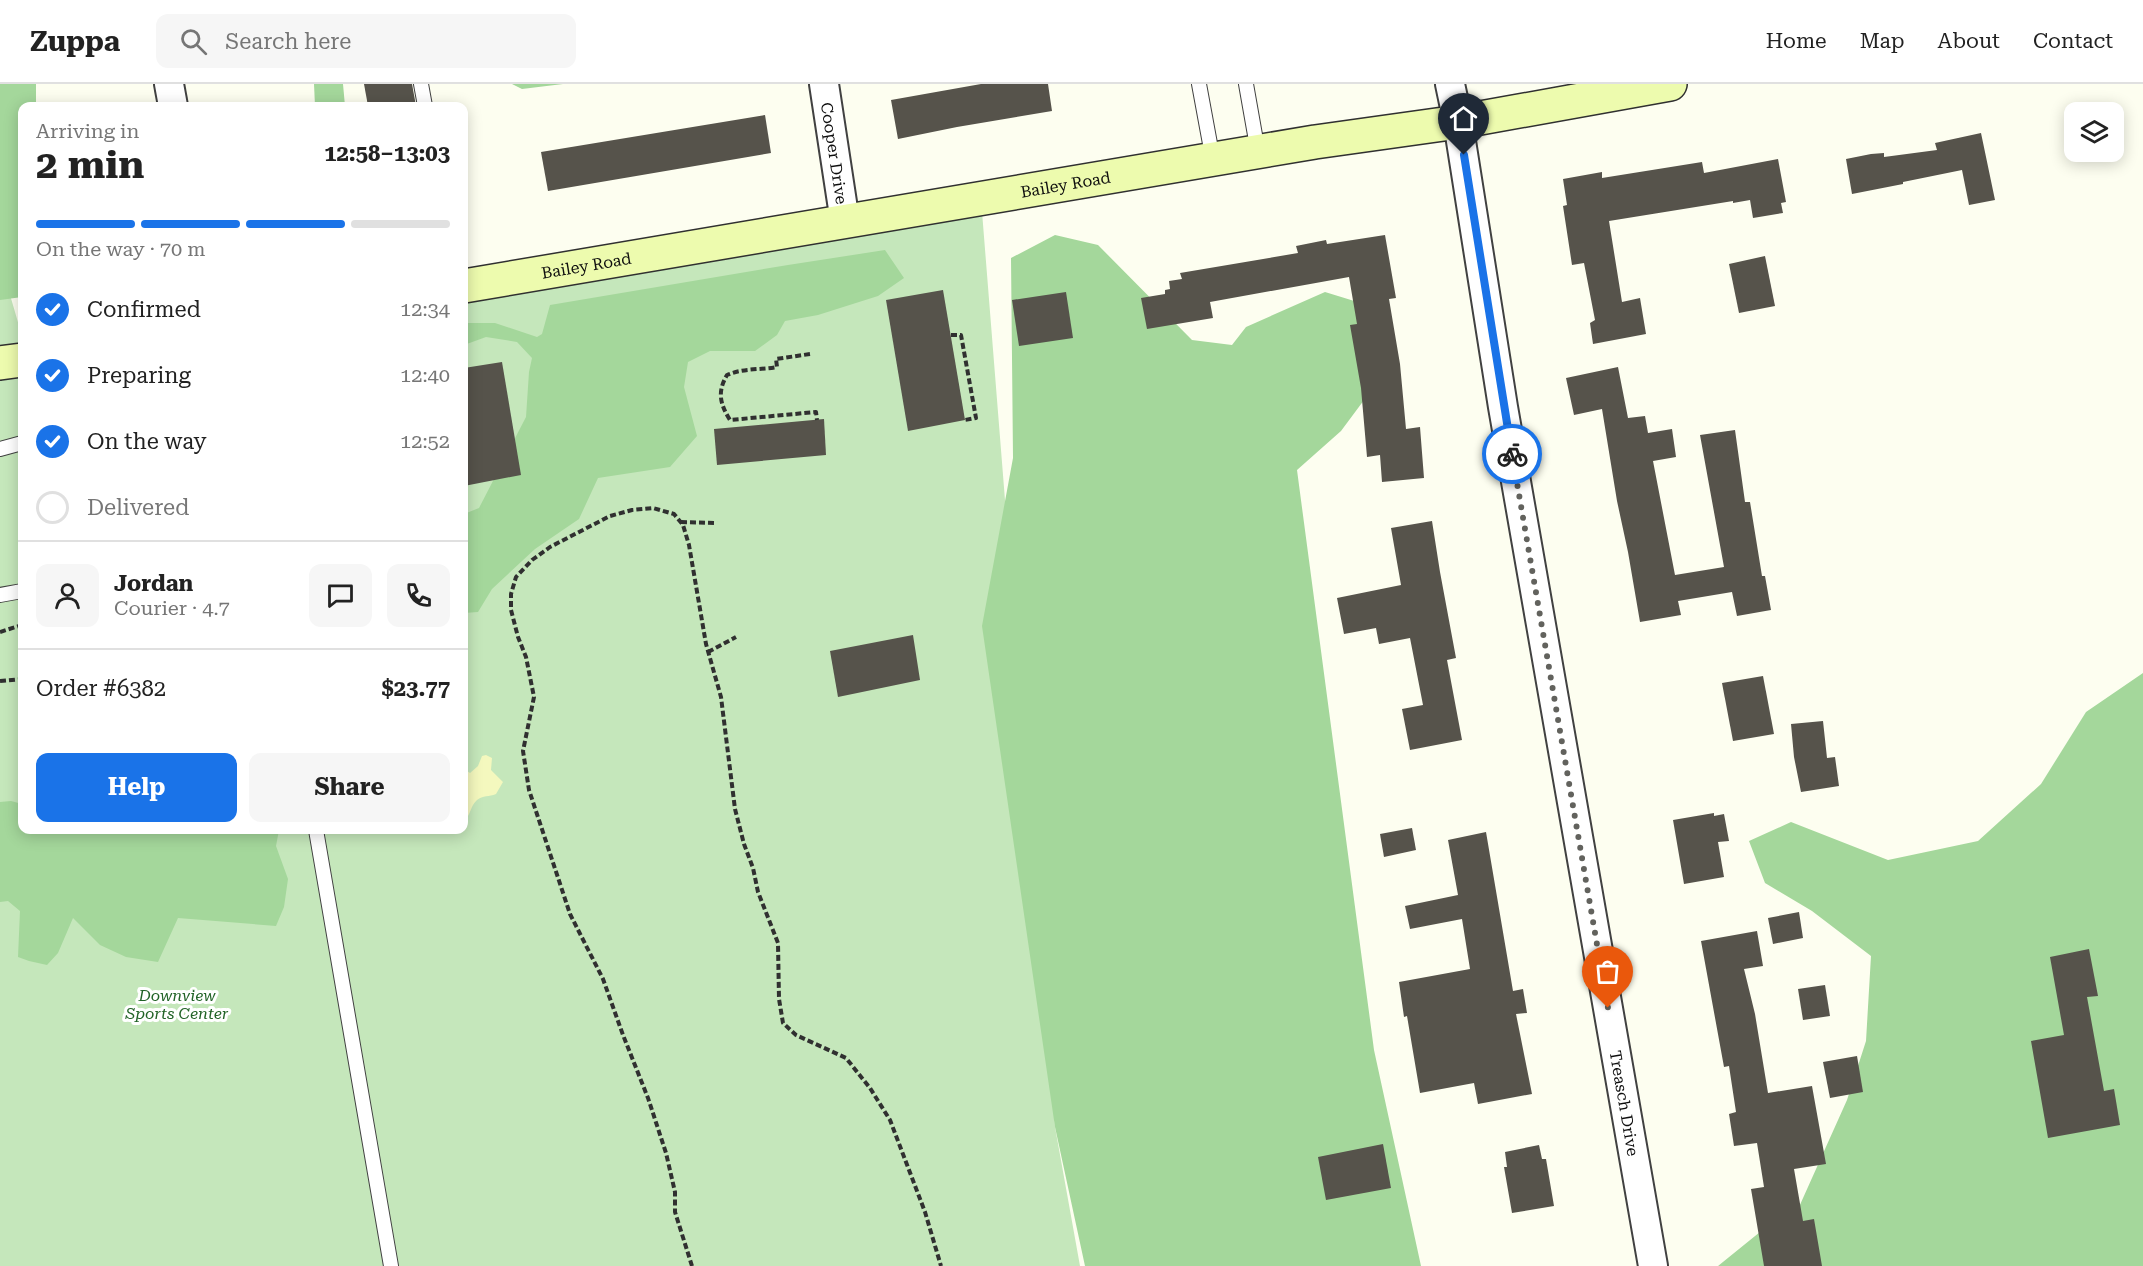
<!DOCTYPE html>
<html lang="en">
<head>
<meta charset="utf-8">
<style>
	body { margin:0; font-family:"Roboto Serif",serif; background:#f6f6f6; color:#222; height:100vh; display:flex; flex-direction:column; font-size:22px; white-space:nowrap }
	* { box-sizing:border-box; margin:0 }
	p { font-size:20px; color:#767676 }
	.icon { flex:none; width:33px; height:33px; fill:none; stroke:currentColor; stroke-width:2; stroke-linecap:round; stroke-linejoin:round }
	.map { position:relative; flex:1; overflow:hidden }
	.panel { position:absolute; left:18px; top:18px; width:450px; height:732px; display:flex; flex-direction:column; background:#fff; border-radius:12px; box-shadow:0 3px 15px #0003 }
	.panel>* { flex:none }
	.buttons { position:absolute; left:2064px; top:18px; display:grid; gap:12px }
	.buttons a { display:grid; place-items:center; width:60px; height:60px; border-radius:12px; background:#fff; box-shadow:0 3px 15px #0003; font-size:30px }
	.pin { position:absolute; display:grid; place-items:center; width:51px; height:51px; color:#fff; margin:-62px -26px; border-radius:50% 50% 50% 0; rotate:-45deg; box-shadow:0 0 6px #0007 }
	.pin .icon { rotate:45deg }
	.courier { position:absolute; display:grid; place-items:center; width:60px; height:60px; margin:-30px; border:4px solid #1a73e8; border-radius:50%; background:#fff; color:#222; box-shadow:0 2px 8px #0007 }
	.headline em { font-style:normal; font-weight:700 }
	.headline div { display:flex; flex-direction:column-reverse }
	.headline { display:flex; align-items:center; justify-content:space-between; height:102px; padding:0 18px }
	h1 { font-size:39px; font-weight:700; line-height:45px }
	.bar { display:grid; grid-template-columns:repeat(4,1fr); gap:9px 6px; align-content:center; height:72px; padding:0 18px }
	.bar i { height:8px; border-radius:4px; background:#e0e0e0 }
	.bar .current { background:#1a73e8 }
	.bar p { grid-column:span 4 }
	.line { display:flex; align-items:center; gap:15px; padding:0 18px; border-top:2px solid #e0e0e0 }
	.line div { flex:1 }
	.round { display:grid; place-items:center; flex:none; width:63px; height:63px; border-radius:12px; background:#f6f6f6 }
	ol { padding:0 18px; list-style:none }
	li { display:flex; align-items:center; gap:18px; height:66px }
	li p { margin-inline-start:auto }
	li .icon { padding:6px; border-radius:50%; background:#1a73e8; color:#fff; stroke-width:4 }
	li:last-child { color:#767676 }
	li i { width:33px; height:33px; border:3px solid #e0e0e0; border-radius:50% }
	.cta { display:flex; gap:12px; margin-top:auto; padding:12px 18px }
	.cta a { flex:1; height:69px; border-radius:12px; background:#1a73e8; color:#fff; font-size:24px; font-weight:700; line-height:69px; text-align:center }
	.cta a+a { background:#f6f6f6; color:#222 }
	header { display:flex; align-items:center; gap:36px; box-sizing:border-box; height:84px; padding:0 30px; background:#fff; border-bottom:2px solid #e0e0e0 }
	header strong { font-size:28px }
	nav { display:flex; gap:33px; margin-inline-start:auto; font-size:21px }
	.search { width:420px; height:54px; background:#f6f6f6; display:flex; align-items:center; gap:15px; box-sizing:border-box; padding:0 21px; border-radius:12px; color:#767676; font-size:22px }
	.map>svg:first-child { display:block }
	.green { fill:#c5e7bb }
	.forest { fill:#a4d79b }
	.sand { fill:#f4f8be }
	.building { fill:#56534b }
	.lines { fill:none; stroke-linecap:round; stroke-linejoin:round }
	.lane-casing { stroke:#414141; stroke-width:16 }
	.street-casing { stroke:#414141; stroke-width:32 }
	.secondary-casing { stroke:#303030; stroke-width:36 }
	.path { stroke:#303030; stroke-width:4; stroke-dasharray:6 3; stroke-linecap:butt }
	.lane { stroke:#fff; stroke-width:14 }
	.street { stroke:#fff; stroke-width:28 }
	.secondary { stroke:#edfbae; stroke-width:33 }
	.done { stroke:#62625d; stroke-width:6; stroke-dasharray:0 10.8 }
	.route { stroke:#1a73e8; stroke-width:8 }
	.labels { text-anchor:middle; dominant-baseline:central; stroke-width:6; stroke-linejoin:round; paint-order:stroke }
	.street-label { font-size:16px; fill:#0e0e0e; stroke:#fff }
	.park-label { font-size:16px; font-style:italic; fill:#216326; stroke:#fff }
</style>
</head>
<body>
<header>
<strong>Zuppa</strong>
<div class="search"><svg class="icon" aria-label="search" viewBox="0 0 24 24"><circle cx="10" cy="10" r="6"/><path d="M15 15l6 6"/></svg>Search here</div>
<nav><a>Home</a><a>Map</a><a>About</a><a>Contact</a></nav>
</header>
<div class="map">
<svg width="2143" height="1182" viewBox="0 0 2143 1182">
	<rect width="100%" height="100%" fill="#fdfef0"/>
	<!-- green -->
	<path class="green" d="M 981,115 L 1055,1043 L 1080,1182 L 0,1182 L 0,188 L 8,204 L 22,252 L 22,746 L 464,746 L 464,201 Z"/>
	<!-- forest -->
	<g class="forest">
		<path d="M 0,0 L 36,0 L 36,22 L 22,22 L 22,213 L 0,216 Z"/>
		<path d="M 314,0 L 343,0 L 345,22 L 315,22 Z"/>
		<path d="M 512,0 L 563,0 L 522,5 Z"/>
		<path d="M 1055,151 L 1098,161 L 1192,256 L 1232,261 L 1246,243 L 1325,208 L 1364,220 L 1370,308 L 1341,347 L 1297,386 L 1374,966 L 1421,1182 L 1085,1182 L 1055,1043 L 982,542 L 1013,374 L 1011,174 Z"/>
		<path d="M 885,166 L 904,194 L 878,212 L 818,231 L 785,237 L 777,251 L 755,267 L 710,267 L 688,278 L 684,303 L 697,352 L 670,383 L 598,394 L 579,435 L 535,465 L 492,505 L 478,528 L 464,529 L 464,430 L 479,424 L 526,333 L 529,288 L 532,274 L 517,258 L 486,253 L 464,261 L 464,239 L 495,239 L 537,253 L 542,250 L 550,221 L 788,181 Z"/>
		<path d="M 2143,589 L 2143,1182 L 1718,1182 L 1760,1148 L 1799,1123 L 1847,1016 L 1866,957 L 1871,872 L 1812,827 L 1765,799 L 1749,757 L 1791,738 L 1888,776 L 1978,757 L 2041,700 L 2086,628 Z"/>
		<path d="M 11,717 L 22,720 L 22,746 L 279,746 L 276,762 L 288,795 L 284,823 L 276,842 L 178,834 L 158,878 L 126,873 L 100,861 L 73,834 L 58,869 L 47,881 L 29,877 L 18,873 L 20,827 L 8,817 L 0,818 L 0,718 Z"/>
	</g>
	<!-- sand -->
	<path class="sand" d="M 486,671 L 492,674 L 491,686 L 503,698 L 496,710 C 489,713 483,711 477,716 C 470,722 471,731 464,737 L 464,689 L 467,687 L 470,689 L 478,682 L 482,672 Z"/>
	<!-- building -->
	<g class="building">
		<path d="M 364,0 L 412,0 L 416,22 L 368,22 Z"/>
		<path d="M 981,0 L 1048,0 L 1052,27 L 957,43 L 898,55 L 891,16 Z"/>
		<path d="M 765,31 L 771,69 L 548,107 L 541,68 Z"/>
		<path d="M 1981,49 L 1995,116 L 1969,121 L 1962,86 L 1903,98 L 1903,100 L 1852,110 L 1846,75 L 1871,70 L 1884,69 L 1884,73 L 1937,66 L 1935,59 Z"/>
		<path d="M 1778,75 L 1786,118 L 1781,119 L 1783,129 L 1753,134 L 1750,116 L 1733,119 L 1733,117 L 1609,137 L 1622,218 L 1640,214 L 1646,250 L 1593,260 L 1590,239 L 1595,236 L 1584,179 L 1572,181 L 1563,122 L 1567,121 L 1563,95 L 1602,88 L 1602,94 L 1702,78 L 1704,89 Z"/>
		<path d="M 1385,151 L 1396,214 L 1389,215 L 1400,280 L 1406,345 L 1420,343 L 1424,394 L 1382,398 L 1380,371 L 1367,373 L 1361,304 L 1350,241 L 1357,240 L 1349,193 L 1210,218 L 1213,234 L 1147,245 L 1141,214 L 1165,210 L 1165,206 L 1170,205 L 1169,197 L 1182,195 L 1180,189 L 1298,169 L 1296,162 L 1326,156 L 1327,160 Z"/>
		<path d="M 1765,172 L 1775,222 L 1739,229 L 1729,180 Z"/>
		<path d="M 943,206 L 965,336 L 908,347 L 886,216 Z"/>
		<path d="M 1066,208 L 1073,254 L 1019,262 L 1012,216 Z"/>
		<path d="M 502,278 L 521,391 L 464,402 L 464,284 Z"/>
		<path d="M 1618,283 L 1628,334 L 1645,332 L 1648,349 L 1672,345 L 1676,373 L 1653,377 L 1675,491 L 1724,483 L 1700,351 L 1735,346 L 1745,418 L 1750,418 L 1762,492 L 1765,492 L 1771,526 L 1737,532 L 1732,508 L 1678,517 L 1681,531 L 1640,538 L 1628,468 L 1617,417 L 1602,325 L 1574,331 L 1566,294 Z"/>
		<path d="M 824,335 L 826,371 L 717,381 L 714,345 Z"/>
		<path d="M 1432,437 L 1440,488 L 1456,574 L 1447,576 L 1462,656 L 1410,666 L 1402,625 L 1423,621 L 1410,554 L 1379,560 L 1376,544 L 1344,550 L 1337,514 L 1401,501 L 1391,444 Z"/>
		<path d="M 913,551 L 920,596 L 838,613 L 830,567 Z"/>
		<path d="M 1763,592 L 1774,650 L 1733,657 L 1722,599 Z"/>
		<path d="M 1823,637 L 1827,674 L 1835,673 L 1839,702 L 1801,708 L 1794,673 L 1791,640 Z"/>
		<path d="M 1714,729 L 1714,732 L 1724,730 L 1729,757 L 1718,758 L 1724,793 L 1684,800 L 1673,736 Z"/>
		<path d="M 1412,744 L 1416,766 L 1384,773 L 1380,750 Z"/>
		<path d="M 1486,748 L 1513,907 L 1523,905 L 1527,929 L 1516,930 L 1532,1010 L 1478,1020 L 1474,999 L 1420,1009 L 1407,932 L 1404,933 L 1399,898 L 1470,885 L 1462,835 L 1410,845 L 1405,822 L 1458,811 L 1448,756 Z"/>
		<path d="M 1799,828 L 1803,854 L 1773,860 L 1768,834 Z"/>
		<path d="M 1757,847 L 1763,882 L 1744,885 L 1755,930 L 1768,1009 L 1812,1002 L 1826,1080 L 1794,1085 L 1803,1137 L 1814,1135 L 1822,1182 L 1764,1182 L 1751,1105 L 1764,1103 L 1757,1059 L 1734,1062 L 1729,1030 L 1736,1028 L 1729,982 L 1724,983 L 1701,857 Z"/>
		<path d="M 2089,865 L 2098,912 L 2087,913 L 2104,1007 L 2114,1005 L 2120,1041 L 2048,1054 L 2031,957 L 2064,951 L 2050,873 Z"/>
		<path d="M 1825,901 L 1830,932 L 1803,936 L 1798,905 Z"/>
		<path d="M 1857,972 L 1863,1008 L 1830,1014 L 1823,978 Z"/>
		<path d="M 1383,1060 L 1391,1104 L 1326,1116 L 1318,1073 Z"/>
		<path d="M 1539,1061 L 1542,1075 L 1546,1075 L 1554,1122 L 1512,1129 L 1504,1083 L 1507,1083 L 1505,1068 Z"/>
	</g>
	<g class="lines">
		<!-- lane casing -->
		<g class="lane-casing">
			<g id="lane">
				<path d="M 421,0 L 425,22"/>
				<path d="M 1199,0 L 1213,76"/>
				<path d="M 1246,0 L 1258,68"/>
				<path d="M 0,365 L 22,359"/>
				<path d="M 0,511 L 22,507"/>
				<path d="M 316,746 L 391,1182"/>
			</g>
		</g>
		<!-- street casing -->
		<g class="street-casing">
			<g id="street">
				<path d="M 169,0 L 173,22"/>
				<path id="s1" d="M 824,0 L 845,138"/>
				<path id="s2" d="M 1450,0 L 1458,38 L 1503,323 L 1653,1182"/>
			</g>
		</g>
		<!-- secondary casing -->
		<g class="secondary-casing">
			<g id="secondary">
				<path id="s3" d="M 464,202 L 1315,58 L 1458,38 L 1670,0"/>
				<path d="M 0,279 L 22,276"/>
			</g>
		</g>
		<!-- path -->
		<g class="path">
			<path d="M 951,251 L 961,251 L 976,334 L 965,336"/>
			<path d="M 810,270 L 776,275 L 777,283 C 760,286 743,284 727,291 C 717,308 720,320 730,336 L 816,328 L 817,336"/>
			<path d="M 681,438 L 717,439"/>
			<path d="M 0,548 L 22,541"/>
			<path d="M 708,568 L 736,553"/>
			<path d="M 0,597 L 22,595"/>
			<path d="M 692,1182 L 675,1128 L 675,1108 L 666,1069 L 648,1014 L 623,951 L 603,895 L 570,830 L 529,706 L 523,667 L 534,613 L 526,573 L 518,553 L 511,526 L 511,510 L 516,493 L 532,476 L 550,463 L 610,432 L 632,426 L 653,424 L 674,430 L 683,441 L 689,461 L 706,560 L 721,613 L 735,725 L 744,760 L 753,784 L 758,808 L 778,859 L 779,915 L 783,939 L 796,951 L 846,974 L 870,1004 L 890,1036 L 925,1128 L 941,1182"/>
		</g>
		<!-- lane -->
		<use href="#lane" class="lane"/>
		<!-- street -->
		<use href="#street" class="street"/>
		<!-- secondary -->
		<use href="#secondary" class="secondary"/>
	</g>
	<g class="lines">
		<!-- done -->
		<path class="done" d="M 1512,370 L 1608,924"/>
		<!-- route -->
		<path class="route" d="M 1464,71 L 1512,370"/>
	</g>
	<g class="labels">
		<!-- street labels -->
		<g class="street-label">
			<text stroke="none"><textPath href="#s1" startOffset="70">Cooper Drive</textPath></text>
			<text stroke="none"><textPath href="#s3" startOffset="610">Bailey Road</textPath></text>
			<text stroke="none"><textPath href="#s3" startOffset="124">Bailey Road</textPath></text>
			<text stroke="none"><textPath href="#s2" startOffset="1034">Treasch Drive</textPath></text>
		</g>
		<!-- park labels -->
		<g class="park-label">
			<text x="177" y="911">Downview<tspan x="177" dy="18">Sports Center</tspan></text>
		</g>
	</g>
</svg>
<div class="buttons">
<a><svg class="icon" aria-label="layers" viewBox="0 0 24 24"><path d="M12 4l9 5-9 5-9-5zM3 14l9 5 9-5"/></svg></a>
</div>
<div class="pin" style="left:1608px;top:924px;background:#ea580c"><svg class="icon" aria-label="bag" viewBox="0 0 24 24"><path d="M5 8h14l-1 12H6zM9 8a3 3 0 0 1 6 0"/></svg></div>
<div class="pin" style="left:1464px;top:71px;background:#1f2937"><svg class="icon" aria-label="home" viewBox="0 0 24 24"><path d="M3 11l9-7 9 7M6 9v11h12V9"/></svg></div>
<div class="courier" style="left:1512px;top:370px"><svg class="icon" aria-label="bike" viewBox="0 0 24 24"><circle cx="6" cy="16" r="4"/><circle cx="18" cy="16" r="4"/><path d="M6 16l4-8h5l3 8M10 8l3 8H6M13 5h3"/></svg></div>
<section class="panel">
<div class="headline"><div><h1>2 min</h1><p>Arriving in</p></div><em>12:58–13:03</em></div>
<div class="bar"><i class="current"></i><i class="current"></i><i class="current"></i><i></i><p>On the way · 70 m</p></div>
<ol>
<li><svg class="icon" aria-label="check" viewBox="0 0 24 24"><path d="M5 12l5 5 9-10"/></svg>Confirmed<p>12:34</p></li>
<li><svg class="icon" aria-label="check" viewBox="0 0 24 24"><path d="M5 12l5 5 9-10"/></svg>Preparing<p>12:40</p></li>
<li><svg class="icon" aria-label="check" viewBox="0 0 24 24"><path d="M5 12l5 5 9-10"/></svg>On the way<p>12:52</p></li>
<li><i></i>Delivered</li>
</ol>
<div class="line" style="height:108px"><a class="round"><svg class="icon" aria-label="person" viewBox="0 0 24 24"><circle cx="12" cy="8" r="4"/><path d="M4 21q1-7 8-7t8 7"/></svg></a><div><b>Jordan</b><p>Courier · 4.7</p></div><a class="round"><svg class="icon" aria-label="chat" viewBox="0 0 24 24"><path d="M4 5h16v11H9l-5 4z"/></svg></a><a class="round"><svg class="icon" aria-label="phone" viewBox="0 0 24 24"><path d="M5 4h4l2 5-3 2q2 4 5 5l2-3 5 2v4C11 20 4 13 5 4z"/></svg></a></div>
<div class="line" style="height:78px"><div>Order #6382</div><b>$23.77</b></div>
<div class="cta"><a>Help</a><a>Share</a></div>
</section>
</div>
</body>
</html>
